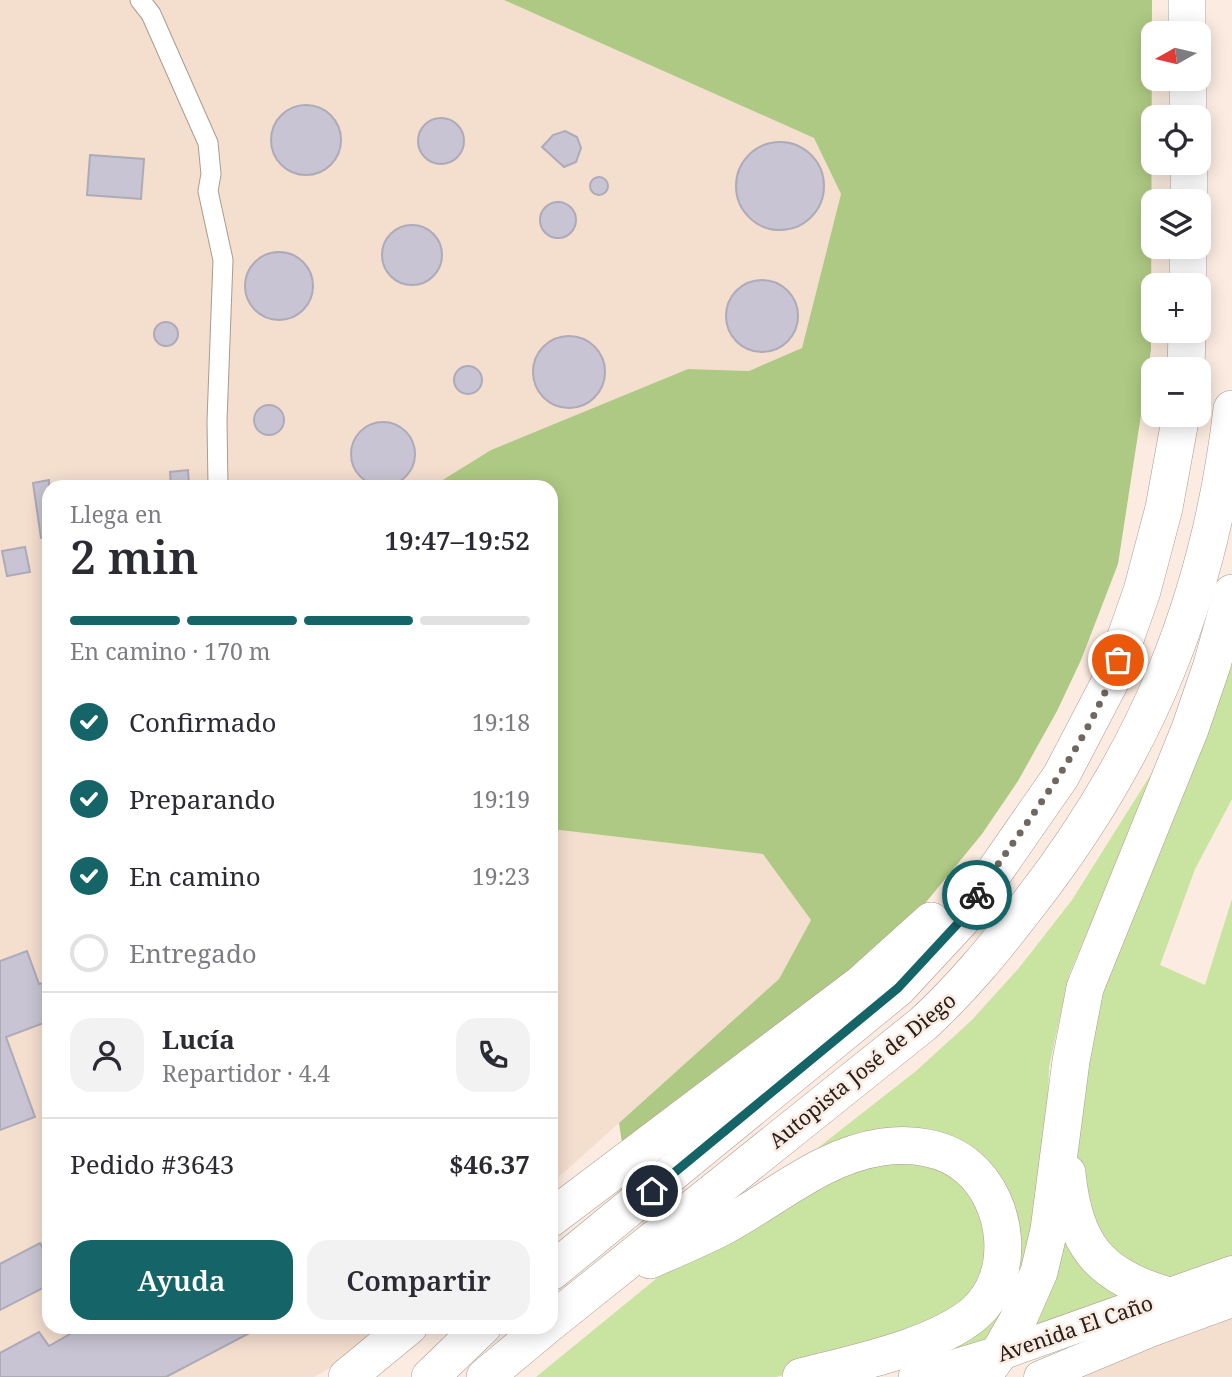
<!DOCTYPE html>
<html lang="es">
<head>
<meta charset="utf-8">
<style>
	body { margin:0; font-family:"Noto Serif",serif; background:#f2f2f3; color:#2b2b33; height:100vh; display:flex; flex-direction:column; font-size:26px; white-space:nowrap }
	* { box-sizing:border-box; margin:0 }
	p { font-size:23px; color:#7c7c81 }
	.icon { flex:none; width:38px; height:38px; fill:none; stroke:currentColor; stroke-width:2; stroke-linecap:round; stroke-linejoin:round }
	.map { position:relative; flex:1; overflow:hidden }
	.panel { position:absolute; left:42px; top:480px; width:516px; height:854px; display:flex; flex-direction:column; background:#fff; border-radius:21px; box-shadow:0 4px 18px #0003 }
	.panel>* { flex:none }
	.needle { width:46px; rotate:262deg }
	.fabs { position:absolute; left:1141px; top:21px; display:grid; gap:14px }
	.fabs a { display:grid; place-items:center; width:70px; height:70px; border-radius:14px; background:#fff; box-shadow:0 4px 18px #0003; font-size:35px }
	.pin { position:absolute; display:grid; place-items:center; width:60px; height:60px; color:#fff; margin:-30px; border:4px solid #fff; border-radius:50%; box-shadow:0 2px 7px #0007 }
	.courier { position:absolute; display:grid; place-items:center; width:70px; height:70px; margin:-35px; border:5px solid #156468; border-radius:50%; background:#fff; color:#222; box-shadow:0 2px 9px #0007 }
	.headline em { font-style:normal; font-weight:600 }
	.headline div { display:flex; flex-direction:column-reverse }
	.headline { display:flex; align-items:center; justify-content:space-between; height:119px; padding:0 28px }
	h1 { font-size:46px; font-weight:600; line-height:52px }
	.bar { display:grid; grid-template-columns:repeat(4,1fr); gap:10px 7px; align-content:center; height:84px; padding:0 28px }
	.bar i { height:9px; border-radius:5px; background:#e1e1e2 }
	.bar .active { background:#156468 }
	.bar p { grid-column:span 4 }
	.line { display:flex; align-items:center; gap:18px; padding:0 28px; border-top:2px solid #e1e1e2 }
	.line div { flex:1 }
	.round { display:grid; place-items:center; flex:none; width:74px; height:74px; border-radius:21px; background:#f2f2f3 }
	ol { padding:0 28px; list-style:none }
	li { display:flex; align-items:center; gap:21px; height:77px }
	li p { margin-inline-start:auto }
	li .icon { padding:7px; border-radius:50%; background:#156468; color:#fff; stroke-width:4 }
	li:last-child { color:#7c7c81 }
	li i { width:38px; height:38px; border:4px solid #e1e1e2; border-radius:50% }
	.button { display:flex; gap:14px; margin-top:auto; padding:14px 28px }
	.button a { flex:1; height:80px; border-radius:21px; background:#156468; color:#fff; font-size:28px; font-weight:600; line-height:80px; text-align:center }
	.button a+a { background:#f2f2f3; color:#2b2b33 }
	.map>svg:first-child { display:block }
	.built { fill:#f4dece }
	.green { fill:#c9e3a1 }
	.forest { fill:#aec983 }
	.building { fill:#c8c4d3; stroke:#adaab9; stroke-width:2 }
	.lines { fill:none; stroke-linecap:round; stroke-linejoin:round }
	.street-casing { stroke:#a99b91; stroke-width:21 }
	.primary-casing { stroke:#a99b91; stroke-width:33 }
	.highway-casing { stroke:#a99b91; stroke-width:38 }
	.street { stroke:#fff; stroke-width:19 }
	.primary { stroke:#fff; stroke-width:32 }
	.highway { stroke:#fff; stroke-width:37 }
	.done { stroke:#716761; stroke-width:7; stroke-dasharray:0 12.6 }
	.route { stroke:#156468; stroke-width:9 }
	.labels { text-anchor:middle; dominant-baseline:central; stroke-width:5; stroke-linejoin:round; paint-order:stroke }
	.street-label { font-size:21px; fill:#26201d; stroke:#fbebe0 }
</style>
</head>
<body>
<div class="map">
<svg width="1232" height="1377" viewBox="0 0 1232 1377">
	<rect width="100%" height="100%" fill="#fbebe0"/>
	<!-- built -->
	<g class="built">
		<path d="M 0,0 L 504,0 L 814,138 L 841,194 L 802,348 L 749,371 L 688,369 L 491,450 L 433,486 L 49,486 L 49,1326 L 393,1327 L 377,1340 L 314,1377 L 0,1377 Z"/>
		<path d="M 551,829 L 764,854 L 811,920 L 779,979 L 551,1184 Z"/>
		<path d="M 1232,1313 L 1232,1377 L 1073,1377 Z"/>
	</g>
	<!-- green -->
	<g class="green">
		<path d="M 1232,624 L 1232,799 L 1195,869 L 1160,965 L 1205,985 L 1232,899 L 1232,1257 L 1177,1277 L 1159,1276 L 1124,1268 L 1072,1186 L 1081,1051 Z"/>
		<path d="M 1165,752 L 1069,975 L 1049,1067 L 1047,1135 L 1034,1242 L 993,1336 L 978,1346 L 879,1373 L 1003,1283 L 977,1166 L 805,1160 L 819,1147 L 916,1071 L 972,1020 L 1019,968 L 1072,900 Z"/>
		<path d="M 904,1153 L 967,1182 L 988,1230 L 985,1276 L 959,1312 L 820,1365 L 776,1377 L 536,1377 L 662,1274 L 825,1173 Z"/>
		<path d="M 1062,1235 L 1140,1296 L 1022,1335 Z"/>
	</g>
	<!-- forest -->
	<path class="forest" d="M 504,0 L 1152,0 L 1151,350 L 1118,564 L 1081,660 L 1057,711 L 1018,781 L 982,834 L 890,946 L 622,1143 L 619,1123 L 779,979 L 811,920 L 763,854 L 551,829 L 551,486 L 433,486 L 491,450 L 688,369 L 749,371 L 802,348 L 841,194 L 814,138 Z"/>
	<!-- building -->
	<g class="building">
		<circle cx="306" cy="140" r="35"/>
		<circle cx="441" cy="141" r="23"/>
		<path d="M 565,131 L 577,137 L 581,148 L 576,162 L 564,167 L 542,147 L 553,135 Z"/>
		<circle cx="780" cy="186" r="44"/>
		<path d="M 90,155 L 144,159 L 141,199 L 87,195 Z"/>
		<circle cx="599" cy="186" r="9"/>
		<circle cx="558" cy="220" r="18"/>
		<circle cx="412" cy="255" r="30"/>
		<circle cx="279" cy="286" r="34"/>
		<circle cx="762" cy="316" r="36"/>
		<circle cx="166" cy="334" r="12"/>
		<circle cx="569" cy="372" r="36"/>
		<circle cx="468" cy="380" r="14"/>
		<circle cx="269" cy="420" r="15"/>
		<circle cx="383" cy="454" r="32"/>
		<path d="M 188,470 L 189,486 L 171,486 L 170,472 Z"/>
		<path d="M 49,480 L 49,537 L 41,538 L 33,483 Z"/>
		<path d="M 25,547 L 30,572 L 7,576 L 2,551 Z"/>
		<path d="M 27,951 L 39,984 L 49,981 L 49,1021 L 6,1037 L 35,1117 L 0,1130 L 0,961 Z"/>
		<path d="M 40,1243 L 49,1260 L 49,1285 L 0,1310 L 0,1264 Z"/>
		<path d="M 84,1326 L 263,1326 L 166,1377 L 0,1377 L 0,1353 L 39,1332 L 49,1346 Z"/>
	</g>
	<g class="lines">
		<!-- street casing -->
		<g class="street-casing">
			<path id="street" d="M 140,0 L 151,14 L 208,143 L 211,174 L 208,191 L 223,260 L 217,421 L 218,486"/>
		</g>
		<!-- primary casing -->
		<g class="primary-casing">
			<g id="primary">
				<path d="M 998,1355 L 1232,1272"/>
				<path d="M 1040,1377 L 1150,1331 L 1232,1301"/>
			</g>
		</g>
		<!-- highway casing -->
		<g class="highway-casing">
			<g id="highway">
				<path d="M 1187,0 L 1187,33"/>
				<path d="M 1188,79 L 1188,117"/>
				<path d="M 1189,201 L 1189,163"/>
				<path d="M 1188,285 L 1188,247"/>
				<path d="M 1186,369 L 1187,331"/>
				<path d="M 1067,1173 C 1074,1244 1098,1276 1169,1296"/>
				<path d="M 551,1218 L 861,984 L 931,921"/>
				<path d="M 650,1260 C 674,1249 699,1239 722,1227 C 775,1199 821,1156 882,1147 C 912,1143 945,1147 968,1167 C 1009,1202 1017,1276 975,1313 C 936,1347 851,1364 801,1377"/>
				<path d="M 551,1272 L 898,988 L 961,920 L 1061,776 L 1110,682 L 1142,591 L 1164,508 L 1181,415"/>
				<path d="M 551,1322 L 923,1024 C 964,986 994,949 1028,905 C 1146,754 1210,599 1232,409"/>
				<path d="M 347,1377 L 409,1326"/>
				<path d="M 430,1377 L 483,1326"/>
				<path d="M 485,1377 L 546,1326"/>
				<path d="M 917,1377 L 952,1369 L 998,1355"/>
				<path d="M 982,1377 L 998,1355 L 1018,1320 L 1039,1272 L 1049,1230 L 1071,1061 L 1085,988 L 1190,729 L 1212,665 L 1232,593"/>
			</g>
		</g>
		<!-- street -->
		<use href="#street" class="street"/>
		<!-- primary -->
		<use href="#primary" class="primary"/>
		<!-- highway -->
		<use href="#highway" class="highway"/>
	</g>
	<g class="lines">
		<!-- done -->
		<path class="done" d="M 977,895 C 1028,819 1087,747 1118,660"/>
		<!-- route -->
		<path class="route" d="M 652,1191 L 898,988 L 961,920 L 977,895"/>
	</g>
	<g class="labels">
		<!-- street labels -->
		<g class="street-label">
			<text transform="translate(862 1070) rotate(-39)">Autopista José de Diego</text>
			<text transform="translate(1075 1328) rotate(-19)">Avenida El Caño</text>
		</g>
	</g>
</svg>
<div class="fabs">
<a><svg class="needle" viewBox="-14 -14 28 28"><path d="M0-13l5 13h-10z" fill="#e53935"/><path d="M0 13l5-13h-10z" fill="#7c7c81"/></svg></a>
<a><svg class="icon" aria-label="locate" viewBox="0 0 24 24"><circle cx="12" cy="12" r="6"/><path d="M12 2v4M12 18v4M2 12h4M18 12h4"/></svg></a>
<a><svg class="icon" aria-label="layers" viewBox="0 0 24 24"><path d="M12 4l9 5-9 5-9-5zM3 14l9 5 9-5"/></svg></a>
<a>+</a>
<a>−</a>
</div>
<div class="pin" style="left:1118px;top:660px;background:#ea580c"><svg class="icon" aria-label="bag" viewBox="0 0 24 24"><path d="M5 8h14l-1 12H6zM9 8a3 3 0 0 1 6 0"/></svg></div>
<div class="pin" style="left:652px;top:1191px;background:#1f2937"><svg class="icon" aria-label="home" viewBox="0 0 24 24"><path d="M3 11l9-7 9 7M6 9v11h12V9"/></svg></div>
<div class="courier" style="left:977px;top:895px"><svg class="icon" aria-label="bike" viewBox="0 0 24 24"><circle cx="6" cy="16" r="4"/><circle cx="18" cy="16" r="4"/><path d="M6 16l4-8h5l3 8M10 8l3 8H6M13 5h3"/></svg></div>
<section class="panel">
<div class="headline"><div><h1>2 min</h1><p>Llega en</p></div><em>19:47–19:52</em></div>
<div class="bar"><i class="active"></i><i class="active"></i><i class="active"></i><i></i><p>En camino · 170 m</p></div>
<ol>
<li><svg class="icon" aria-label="check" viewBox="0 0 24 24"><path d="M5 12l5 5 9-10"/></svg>Confirmado<p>19:18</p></li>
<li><svg class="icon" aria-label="check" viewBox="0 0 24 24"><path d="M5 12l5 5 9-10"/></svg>Preparando<p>19:19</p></li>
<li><svg class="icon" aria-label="check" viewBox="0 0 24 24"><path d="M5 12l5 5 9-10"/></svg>En camino<p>19:23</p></li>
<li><i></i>Entregado</li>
</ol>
<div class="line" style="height:126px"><a class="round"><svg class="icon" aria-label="person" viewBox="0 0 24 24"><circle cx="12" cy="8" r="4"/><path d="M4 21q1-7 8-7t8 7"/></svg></a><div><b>Lucía</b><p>Repartidor · 4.4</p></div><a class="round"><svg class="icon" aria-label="phone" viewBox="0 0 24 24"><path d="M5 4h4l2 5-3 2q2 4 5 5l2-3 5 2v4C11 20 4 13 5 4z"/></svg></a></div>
<div class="line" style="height:91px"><div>Pedido #3643</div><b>$46.37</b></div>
<div class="button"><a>Ayuda</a><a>Compartir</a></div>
</section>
</div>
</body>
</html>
